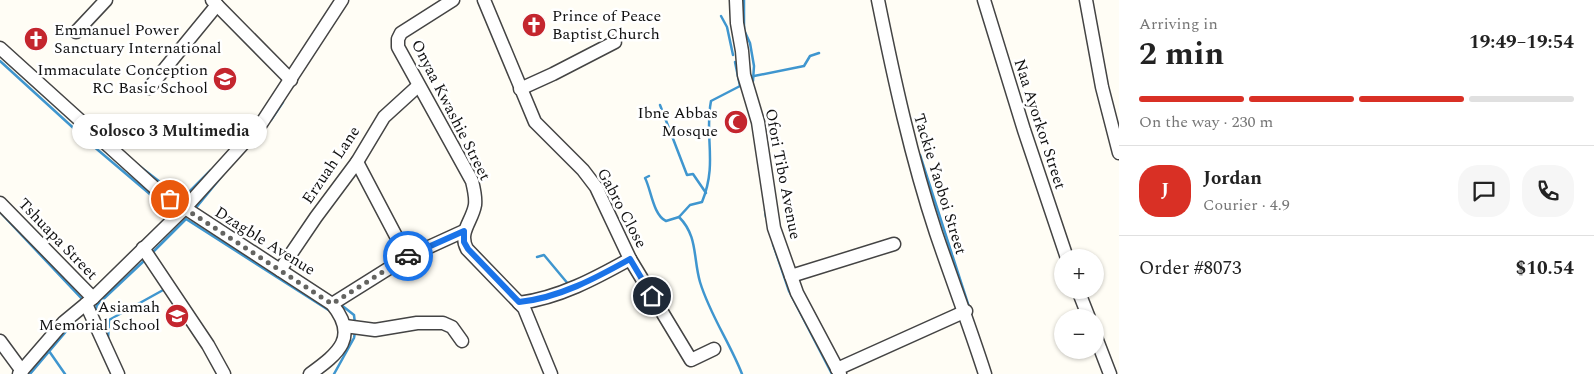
<!DOCTYPE html>
<html lang="en">
<head>
<meta charset="utf-8">
<style>
	body { margin:0; font-family:Spectral,serif; background:#f6f6f6; color:#222; height:100vh; display:flex; flex-direction:column; font-size:19px; white-space:nowrap }
	* { box-sizing:border-box; margin:0 }
	p { font-size:16px; color:#767676 }
	.icon { flex:none; width:28px; height:28px; fill:none; stroke:currentColor; stroke-width:2; stroke-linecap:round; stroke-linejoin:round }
	.map { position:relative; flex:1; overflow:hidden }
	.panel { display:flex; flex-direction:column; background:#fff; width:475px }
	.panel>* { flex:none }
	.tools { position:absolute; left:1054px; top:249px; display:grid; gap:10px }
	.tools a { display:grid; place-items:center; width:50px; height:50px; border-radius:50%; background:#fff; box-shadow:0 1px 4px #0004; font-size:25px }
	.pin { position:absolute; display:grid; place-items:center; width:42px; height:42px; color:#fff; margin:-21px; border:2px solid #fff; border-radius:50%; box-shadow:0 1px 5px #0007 }
	.courier { position:absolute; display:grid; place-items:center; width:50px; height:50px; margin:-25px; border:4px solid #1a73e8; border-radius:50%; background:#fff; color:#222; box-shadow:0 1px 6px #0007 }
	.bubble { position:absolute; height:35px; border-radius:18px; background:#fff; box-shadow:0 1px 4px #0004; font-size:16px; font-weight:700; line-height:35px; text-align:center }
	.overview em { font-style:normal; font-weight:700 }
	.overview div { display:flex; flex-direction:column-reverse }
	.overview { display:flex; align-items:center; justify-content:space-between; height:85px; padding:0 20px }
	h1 { font-size:32px; font-weight:700; line-height:38px }
	.bar { display:grid; grid-template-columns:repeat(4,1fr); gap:8px 5px; align-content:center; height:60px; padding:0 20px }
	.bar i { height:6px; border-radius:4px; background:#e0e0e0 }
	.bar .selected { background:#d93025 }
	.bar p { grid-column:span 4 }
	.line { display:flex; align-items:center; gap:12px; padding:0 20px; border-top:1px solid #e0e0e0 }
	.line div { flex:1 }
	.round { display:grid; place-items:center; flex:none; width:52px; height:52px; border-radius:20px; background:#f6f6f6 }
	main { display:flex; flex:1; min-height:0 }
	.map>svg:first-child { display:block }
	.lines { fill:none; stroke-linecap:round; stroke-linejoin:round }
	.stream { stroke:#3f96cf; stroke-width:2.5 }
	.minor-casing { stroke:#444; stroke-width:15 }
	.minor { stroke:#fff; stroke-width:12 }
	.done { stroke:#646461; stroke-width:5; stroke-dasharray:0 9 }
	.route { stroke:#1a73e8; stroke-width:6 }
	.labels { text-anchor:middle; dominant-baseline:central; stroke-width:5; stroke-linejoin:round; paint-order:stroke }
	.poi-label { font-size:16px; fill:#111; stroke:#fff; text-anchor:end }
	.street-label { font-size:16px; fill:#111; stroke:#fff }
</style>
</head>
<body>
<main>
<div class="map">
<svg width="1119" height="374" viewBox="0 0 1119 374">
	<rect width="100%" height="100%" fill="#fffdf5"/>
	<g class="lines">
		<!-- stream -->
		<g class="stream">
			<path d="M 744,0 L 744,30 L 750,43 L 754,66 L 753,81 L 750,82"/>
			<path d="M 721,16 L 727,27 L 733,55"/>
			<path d="M 0,61 L 92,145 L 171,212 L 167,217"/>
			<path d="M 735,62 L 740,86"/>
			<path d="M 754,76 L 804,66 L 810,56 L 819,53"/>
			<path d="M 660,105 L 687,175 L 693,174 L 706,193"/>
			<path d="M 271,120 L 283,102"/>
			<path d="M 920,155 L 969,307"/>
			<path d="M 138,165 L 182,199 L 211,170"/>
			<path d="M 649,176 L 645,178 C 651,189 653,215 666,221 L 679,217"/>
			<path d="M 195,209 L 226,171"/>
			<path d="M 765,210 L 766,217"/>
			<path d="M 0,212 L 82,299"/>
			<path d="M 773,244 L 789,291 L 832,374"/>
			<path d="M 152,253 L 186,219 L 330,311"/>
			<path d="M 537,257 L 544,255 L 569,285"/>
			<path d="M 340,304 L 354,315 L 355,324"/>
			<path d="M 95,312 L 97,305 L 146,259"/>
			<path d="M 108,340 L 109,320 L 165,289"/>
			<path d="M 49,351 L 65,374"/>
			<path d="M 30,374 L 74,322"/>
			<path d="M 334,374 L 354,338 L 355,332"/>
			<path d="M 742,374 C 730,343 710,315 700,282 C 693,258 698,236 679,217 L 690,205 L 702,202 C 718,163 704,137 711,101 L 742,85"/>
		</g>
		<!-- minor casing -->
		<g class="minor-casing">
			<g id="minor">
				<path d="M 212,0 L 291,80"/>
				<path d="M 453,0 L 401,33 L 398,39 L 398,47 L 472,181 C 474,189 476,197 475,205 C 472,222 458,232 467,249 L 524,308 L 551,374"/>
				<path d="M 484,0 L 535,122 L 583,170 L 596,187 L 630,259 L 691,360 L 714,349"/>
				<path d="M 736,0 L 737,23 L 742,51 L 744,75 L 758,122 L 774,228 L 797,293 L 840,374"/>
				<path d="M 878,0 C 894,79 911,157 936,233 C 952,280 970,327 985,374"/>
				<path d="M 984,0 L 1024,130 L 1067,258"/>
				<path d="M 1086,0 L 1102,87 L 1119,153"/>
				<path d="M 76,32 L 106,0"/>
				<path d="M 0,48 L 156,189 L 332,304 C 359,337 339,353 310,374"/>
				<path d="M 149,88 L 217,5"/>
				<path d="M 520,89 L 553,74 L 615,42"/>
				<path d="M 357,162 L 407,257"/>
				<path d="M 0,203 L 93,298"/>
				<path d="M 143,248 L 208,345 L 224,374"/>
				<path d="M 280,270 L 316,217 L 357,162 L 384,117 L 418,86"/>
				<path d="M 791,276 L 894,244"/>
				<path d="M 1078,290 L 1089,318"/>
				<path d="M 519,303 C 559,298 596,278 630,259"/>
				<path d="M 86,304 L 118,374"/>
				<path d="M 332,304 L 407,257 L 464,231"/>
				<path d="M 345,326 L 375,330 L 417,323 L 443,323 L 452,327 L 462,341"/>
				<path d="M 1095,335 L 1110,374"/>
				<path d="M 0,341 L 22,371"/>
				<path d="M 837,369 L 966,311"/>
				<path d="M 19,374 L 64,322 L 93,298 L 184,209 L 261,124 L 342,0"/>
			</g>
		</g>
		<!-- minor -->
		<use href="#minor" class="minor"/>
	</g>
	<g class="lines">
		<!-- done -->
		<path class="done" d="M 170,199 L 332,304 L 408,256"/>
		<!-- route -->
		<path class="route" d="M 408,256 L 464,231 L 464,242 L 468,249 L 519,302 C 559,298 596,278 630,259 L 652,296"/>
	</g>
	<!-- icons -->
	<defs>
		<g id="church-disc" transform="scale(1.25)"><circle r="9.5" fill="#c4262e" stroke="#fff"/><path d="M-1.2-6h2.4v3.5h3.3v2.4h-3.3V6h-2.4V-.1h-3.3v-2.4h3.3Z" fill="#fff"/></g>
		<g id="school-disc" transform="scale(1.25)"><circle r="9.5" fill="#c4262e" stroke="#fff"/><path d="M0-5L7-2L0 1L-7-2ZM-4 1L0 2.5L4 1V4Q0 6-4 4Z" fill="#fff"/></g>
		<g id="mosque-disc" transform="scale(1.25)"><circle r="9.5" fill="#c4262e" stroke="#fff"/><path d="M3.5-4.9A6 6 0 1 0 3.5 4.9A5 5 0 1 1 3.5-4.9Z" fill="#fff"/></g>
	</defs>
	<g fill-rule="evenodd">
		<use href="#church-disc" x="534" y="25"/>
		<use href="#church-disc" x="36" y="39"/>
		<use href="#school-disc" x="225" y="79"/>
		<use href="#mosque-disc" x="736" y="122"/>
		<use href="#school-disc" x="177" y="316"/>
	</g>
	<g class="labels">
		<!-- poi labels -->
		<g class="poi-label">
			<text x="552" y="16" text-anchor="start">Prince of Peace<tspan x="552" dy="18">Baptist Church</tspan></text>
			<text x="54" y="30" text-anchor="start">Emmanuel Power<tspan x="54" dy="18">Sanctuary International</tspan></text>
			<text x="208" y="70">Immaculate Conception<tspan x="208" dy="18">RC Basic School</tspan></text>
			<text x="718" y="113">Ibne Abbas<tspan x="718" dy="18">Mosque</tspan></text>
			<text x="160" y="307">Asiamah<tspan x="160" dy="18">Memorial School</tspan></text>
		</g>
		<!-- street labels -->
		<g class="street-label">
			<text transform="translate(451 110) rotate(63)">Onyaa Kwashie Street</text>
			<text transform="translate(1040 124) rotate(72)">Naa Ayorkor Street</text>
			<text transform="translate(331 165) rotate(-56)">Erzuah Lane</text>
			<text transform="translate(783 174) rotate(79)">Ofori Tibo Avenue</text>
			<text transform="translate(940 184) rotate(73)">Tackie Yaoboi Street</text>
			<text transform="translate(622 208) rotate(62)">Gabro Close</text>
			<text transform="translate(58 239) rotate(46)">Tshuapa Street</text>
			<text transform="translate(265 241) rotate(32)">Dzagble Avenue</text>
		</g>
	</g>
</svg>
<div class="tools">
<a>+</a>
<a>−</a>
</div>
<div class="pin" style="left:170px;top:199px;background:#ea580c"><svg class="icon" aria-label="bag" viewBox="0 0 24 24"><path d="M5 8h14l-1 12H6zM9 8a3 3 0 0 1 6 0"/></svg></div>
<div class="pin" style="left:652px;top:296px;background:#1f2937"><svg class="icon" aria-label="home" viewBox="0 0 24 24"><path d="M3 11l9-7 9 7M6 9v11h12V9"/></svg></div>
<div class="courier" style="left:408px;top:256px"><svg class="icon" aria-label="car" viewBox="0 0 24 24"><path d="M5 17H2v-5l4-1 3-4h7l3 4 3 1v5h-3M9 17h6M6 11h13"/><circle cx="7" cy="17" r="2"/><circle cx="17" cy="17" r="2"/></svg></div>
<div class="bubble" style="left:72px;top:114px;width:195px">Solosco 3 Multimedia</div>
</div>
<section class="panel">
<div class="overview"><div><h1>2 min</h1><p>Arriving in</p></div><em>19:49–19:54</em></div>
<div class="bar"><i class="selected"></i><i class="selected"></i><i class="selected"></i><i></i><p>On the way · 230 m</p></div>
<div class="line" style="height:90px"><b class="round" style="background:#d93025;color:#fff">J</b><div><b>Jordan</b><p>Courier · 4.9</p></div><a class="round"><svg class="icon" aria-label="chat" viewBox="0 0 24 24"><path d="M4 5h16v11H9l-5 4z"/></svg></a><a class="round"><svg class="icon" aria-label="phone" viewBox="0 0 24 24"><path d="M5 4h4l2 5-3 2q2 4 5 5l2-3 5 2v4C11 20 4 13 5 4z"/></svg></a></div>
<div class="line" style="height:65px"><div>Order #8073</div><b>$10.54</b></div>
</section>
</main>
</body>
</html>
